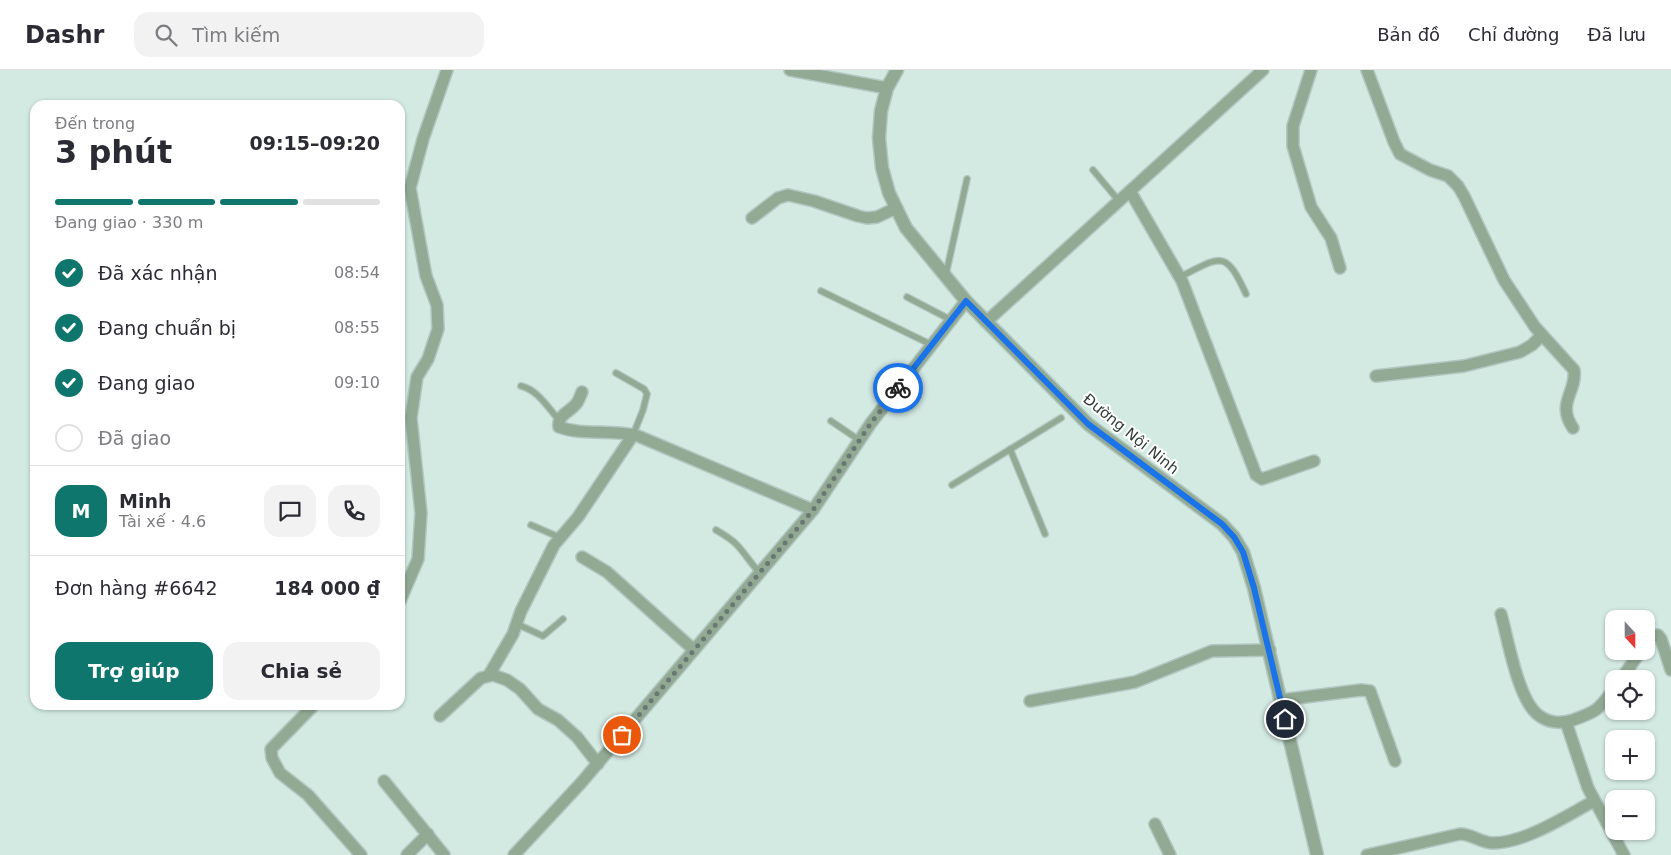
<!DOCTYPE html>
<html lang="vi">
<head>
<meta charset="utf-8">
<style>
	body { margin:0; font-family:"DejaVu Sans",sans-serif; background:#f2f2f3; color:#2b2b33; height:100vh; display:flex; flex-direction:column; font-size:19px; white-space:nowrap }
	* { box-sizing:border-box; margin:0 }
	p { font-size:16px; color:#7c7c81 }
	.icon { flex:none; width:28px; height:28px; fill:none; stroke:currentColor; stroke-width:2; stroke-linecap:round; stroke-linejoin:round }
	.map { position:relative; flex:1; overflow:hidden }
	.sheet { position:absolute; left:30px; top:30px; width:375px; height:610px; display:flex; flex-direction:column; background:#fff; border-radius:15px; box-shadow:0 1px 4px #0004 }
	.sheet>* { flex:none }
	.needle { width:32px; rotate:159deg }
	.fabs { position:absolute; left:1605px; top:540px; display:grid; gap:10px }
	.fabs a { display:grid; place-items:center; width:50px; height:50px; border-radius:10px; background:#fff; box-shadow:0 1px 4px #0004; font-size:25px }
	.pin { position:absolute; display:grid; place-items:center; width:42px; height:42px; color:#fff; margin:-21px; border:2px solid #fff; border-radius:50%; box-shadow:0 1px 5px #0007 }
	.courier { position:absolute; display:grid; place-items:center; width:50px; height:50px; margin:-25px; border:4px solid #1a73e8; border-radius:50%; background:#fff; color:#222; box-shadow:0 1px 6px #0007 }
	.summary em { font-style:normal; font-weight:800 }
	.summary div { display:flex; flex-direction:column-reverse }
	.summary { display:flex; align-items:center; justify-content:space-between; height:85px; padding:0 25px }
	h1 { font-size:32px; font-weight:800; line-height:38px }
	.bar { display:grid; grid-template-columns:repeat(4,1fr); gap:8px 5px; align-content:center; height:60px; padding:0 25px }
	.bar i { height:6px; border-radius:4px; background:#e1e1e2 }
	.bar .active { background:#0f766e }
	.bar p { grid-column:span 4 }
	.line { display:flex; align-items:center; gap:12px; padding:0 25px; border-top:1px solid #e1e1e2 }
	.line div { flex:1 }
	.round { display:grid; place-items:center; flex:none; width:52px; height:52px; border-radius:15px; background:#f2f2f3 }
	ol { padding:0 25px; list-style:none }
	li { display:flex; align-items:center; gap:15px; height:55px }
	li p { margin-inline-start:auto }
	li .icon { padding:5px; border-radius:50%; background:#0f766e; color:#fff; stroke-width:4 }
	li:last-child { color:#7c7c81 }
	li i { width:28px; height:28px; border:2px solid #e1e1e2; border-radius:50% }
	.primary-button { display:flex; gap:10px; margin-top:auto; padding:10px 25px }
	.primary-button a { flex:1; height:58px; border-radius:15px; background:#0f766e; color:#fff; font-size:20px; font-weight:800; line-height:58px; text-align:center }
	.primary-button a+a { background:#f2f2f3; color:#2b2b33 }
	header { display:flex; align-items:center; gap:30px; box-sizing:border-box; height:70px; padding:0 25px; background:#fff; border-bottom:1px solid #e1e1e2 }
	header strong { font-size:24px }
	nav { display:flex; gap:28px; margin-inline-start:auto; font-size:18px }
	.search { width:350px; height:45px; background:#f2f2f3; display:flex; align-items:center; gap:12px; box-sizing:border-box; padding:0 18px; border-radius:15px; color:#7c7c81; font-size:19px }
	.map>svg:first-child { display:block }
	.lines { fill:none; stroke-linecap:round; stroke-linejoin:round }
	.service-casing { stroke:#b2c7c1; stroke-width:8 }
	.minor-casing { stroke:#b2c7c1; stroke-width:14 }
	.tertiary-casing { stroke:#b2c7c1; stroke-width:15 }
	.service { stroke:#92aa94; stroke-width:5.5 }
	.minor { stroke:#92aa94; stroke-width:11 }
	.tertiary { stroke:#92aa94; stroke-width:12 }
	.done { stroke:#697873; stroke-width:5; stroke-dasharray:0 9 }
	.route { stroke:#1a73e8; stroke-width:6 }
	.labels { text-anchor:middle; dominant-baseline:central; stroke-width:4; stroke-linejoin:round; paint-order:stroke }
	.street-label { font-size:15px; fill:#303a37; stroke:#fff }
</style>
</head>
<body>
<header>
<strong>Dashr</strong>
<div class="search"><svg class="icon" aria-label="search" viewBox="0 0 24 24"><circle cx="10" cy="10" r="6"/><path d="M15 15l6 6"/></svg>Tìm kiếm</div>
<nav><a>Bản đồ</a><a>Chỉ đường</a><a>Đã lưu</a></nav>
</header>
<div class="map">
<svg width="1671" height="785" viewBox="0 0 1671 785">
	<rect width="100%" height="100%" fill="#d3eae3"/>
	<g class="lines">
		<!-- service casing -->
		<g class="service-casing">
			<g id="service">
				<path d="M 1093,100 L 1119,131"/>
				<path d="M 946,204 L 967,109"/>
				<path d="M 1180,207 C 1220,187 1225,178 1246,224"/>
				<path d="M 821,221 L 932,275"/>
				<path d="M 907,227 L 951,250"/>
				<path d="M 616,303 L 644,319 L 647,324 L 643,340 L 633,365"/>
				<path d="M 521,316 C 538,320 548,338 559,350"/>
				<path d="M 831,351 L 859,370"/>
				<path d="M 1010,379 L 1045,464"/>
				<path d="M 952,415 L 1061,348"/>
				<path d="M 531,455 L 561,468"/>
				<path d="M 716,460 C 723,464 730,468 736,474 C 745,483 751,494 760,503"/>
				<path d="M 517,554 L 543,566 L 563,549"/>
			</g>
		</g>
		<!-- minor casing -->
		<g class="minor-casing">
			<g id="minor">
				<path d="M 790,0 L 887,18"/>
				<path d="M 1311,0 L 1293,56 L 1293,76 L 1311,137 L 1331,168 L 1340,198"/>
				<path d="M 1367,0 L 1394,72 L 1400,84 L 1430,100 L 1448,106 L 1458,116 L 1464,126 L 1504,210 L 1535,257 L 1574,300 C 1577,322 1556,333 1573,358"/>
				<path d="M 1130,121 L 1182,211 L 1256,405 L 1262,409 L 1314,391"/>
				<path d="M 752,148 L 778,128 L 788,125 L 814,131 L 858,146 L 867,148 L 877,147 L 896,138"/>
				<path d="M 986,252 L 1263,0"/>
				<path d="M 1376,306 L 1464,296 L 1520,282 L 1532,275 L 1542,265"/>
				<path d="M 582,322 C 580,326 579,331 576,334 C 570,342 557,345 559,357 C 584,366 612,359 638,366 L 813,440"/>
				<path d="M 582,487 L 607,502 L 694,580"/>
				<path d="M 400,531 L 418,489 L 421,443 L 411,348 L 417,307 L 428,289 L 438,259 L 437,235 L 426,206 L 410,118 L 423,69 L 447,0"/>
				<path d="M 1501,544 C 1508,570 1518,628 1537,644 C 1547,653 1561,654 1573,650 C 1598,641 1598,640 1614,619"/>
				<path d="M 1646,574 L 1652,566 L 1658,565 L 1661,569 L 1671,600"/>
				<path d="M 489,605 L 513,564 L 521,541 L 554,475 L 578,447 L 633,365"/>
				<path d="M 1621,609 L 1641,581"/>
				<path d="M 1281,630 L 1361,620 L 1370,621 L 1395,691"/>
				<path d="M 1030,631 L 1135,612 L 1212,581 L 1270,580"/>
				<path d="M 314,635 L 271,679 L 272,688 L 280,703 L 308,725 L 361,785"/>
				<path d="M 440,646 L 481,608 L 493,605 L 507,610 L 520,619 L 538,639 L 558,650 L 577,667 L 598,694"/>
				<path d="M 1566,652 L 1588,718 L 1624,785"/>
				<path d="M 384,711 L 444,785"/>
				<path d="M 1155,754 L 1170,785"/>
				<path d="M 407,785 L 428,764"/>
				<path d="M 514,785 L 581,713 L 813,440 L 871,353 L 966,231"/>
				<path d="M 1367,785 L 1460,764 C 1472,764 1481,773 1493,773 C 1525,773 1566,746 1594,731"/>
			</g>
		</g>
		<!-- tertiary casing -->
		<g class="tertiary-casing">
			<path id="tertiary" d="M 897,0 L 887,18 L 881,41 L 879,68 L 882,98 L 889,123 L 906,158 L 966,231 L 1088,354 L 1222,454 L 1234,467 L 1243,482 L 1254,518 L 1317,785"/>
		</g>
		<!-- service -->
		<use href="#service" class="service"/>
		<!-- minor -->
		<use href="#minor" class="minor"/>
		<!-- tertiary -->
		<use href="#tertiary" class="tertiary"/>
	</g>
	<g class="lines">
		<!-- done -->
		<path class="done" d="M 622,665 L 813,440 L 871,353 L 898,318"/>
		<!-- route -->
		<path class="route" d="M 898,318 L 966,231 L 1088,354 L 1222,454 L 1234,467 L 1243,482 L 1254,518 L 1285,649"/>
	</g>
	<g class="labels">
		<!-- street labels -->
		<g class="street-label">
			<text transform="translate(1131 364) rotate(39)">Đường Nội Ninh</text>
		</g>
	</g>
</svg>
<div class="fabs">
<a><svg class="needle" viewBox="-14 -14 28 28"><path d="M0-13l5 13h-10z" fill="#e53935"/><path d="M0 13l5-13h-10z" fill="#7c7c81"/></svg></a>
<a><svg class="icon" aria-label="locate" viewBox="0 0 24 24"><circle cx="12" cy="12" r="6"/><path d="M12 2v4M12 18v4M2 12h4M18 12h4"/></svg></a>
<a>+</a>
<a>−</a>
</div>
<div class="pin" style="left:622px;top:665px;background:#ea580c"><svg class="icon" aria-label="bag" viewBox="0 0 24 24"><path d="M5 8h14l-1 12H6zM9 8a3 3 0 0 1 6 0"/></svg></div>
<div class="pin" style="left:1285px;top:649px;background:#1f2937"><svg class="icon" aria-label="home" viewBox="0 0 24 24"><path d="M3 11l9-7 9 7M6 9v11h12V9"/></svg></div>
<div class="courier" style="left:898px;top:318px"><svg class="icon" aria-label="bike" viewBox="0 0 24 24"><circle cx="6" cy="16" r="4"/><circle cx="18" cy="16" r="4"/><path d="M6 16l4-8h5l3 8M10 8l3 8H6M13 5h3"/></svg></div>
<section class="sheet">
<div class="summary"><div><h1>3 phút</h1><p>Đến trong</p></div><em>09:15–09:20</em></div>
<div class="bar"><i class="active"></i><i class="active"></i><i class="active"></i><i></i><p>Đang giao · 330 m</p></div>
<ol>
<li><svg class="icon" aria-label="check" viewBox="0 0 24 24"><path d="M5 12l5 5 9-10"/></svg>Đã xác nhận<p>08:54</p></li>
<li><svg class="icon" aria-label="check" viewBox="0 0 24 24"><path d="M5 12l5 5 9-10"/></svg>Đang chuẩn bị<p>08:55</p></li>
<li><svg class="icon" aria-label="check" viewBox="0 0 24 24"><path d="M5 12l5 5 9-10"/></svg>Đang giao<p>09:10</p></li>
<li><i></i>Đã giao</li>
</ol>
<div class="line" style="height:90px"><b class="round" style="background:#0f766e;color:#fff">M</b><div><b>Minh</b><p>Tài xế · 4.6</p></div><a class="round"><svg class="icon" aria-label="chat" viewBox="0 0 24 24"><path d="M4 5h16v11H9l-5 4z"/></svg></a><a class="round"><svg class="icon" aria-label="phone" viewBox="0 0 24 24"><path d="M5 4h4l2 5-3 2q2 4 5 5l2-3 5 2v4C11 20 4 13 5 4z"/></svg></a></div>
<div class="line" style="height:65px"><div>Đơn hàng #6642</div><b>184 000 ₫</b></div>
<div class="primary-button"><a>Trợ giúp</a><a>Chia sẻ</a></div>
</section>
</div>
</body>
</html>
